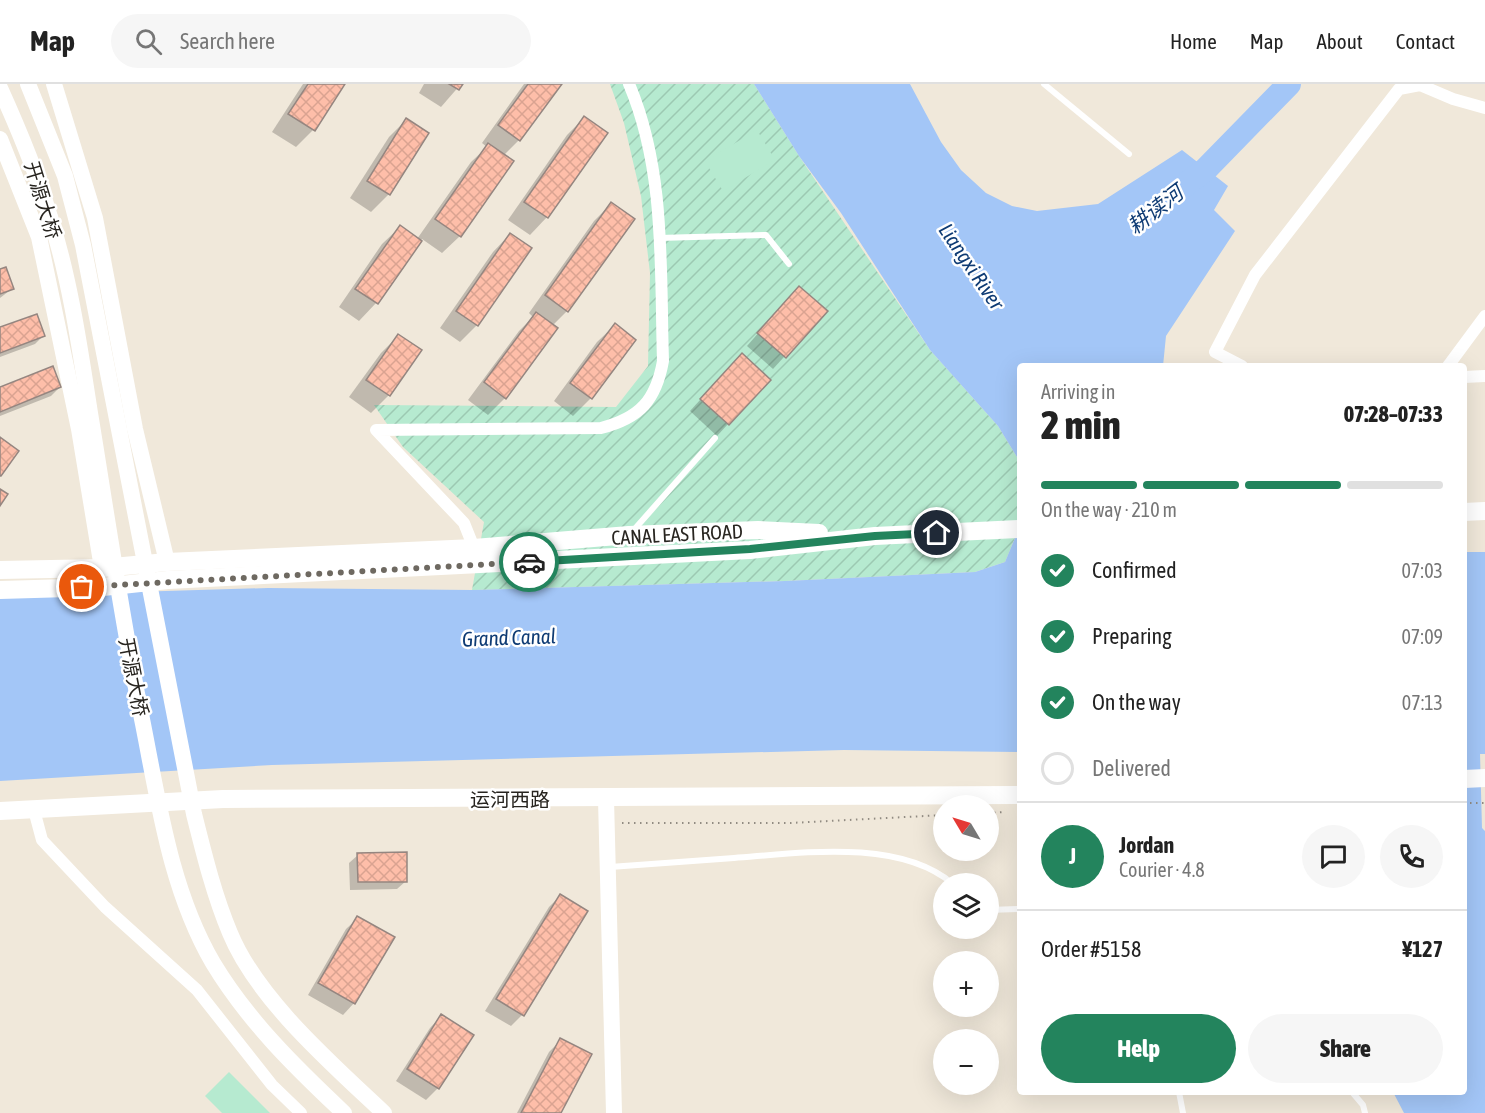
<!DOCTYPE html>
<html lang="en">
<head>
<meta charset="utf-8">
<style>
	body { margin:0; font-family:"Asap Condensed","Noto Sans SC",sans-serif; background:#f6f6f6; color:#222; height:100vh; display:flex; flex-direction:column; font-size:22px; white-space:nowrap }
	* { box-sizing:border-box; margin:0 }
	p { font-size:20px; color:#767676 }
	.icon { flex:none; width:33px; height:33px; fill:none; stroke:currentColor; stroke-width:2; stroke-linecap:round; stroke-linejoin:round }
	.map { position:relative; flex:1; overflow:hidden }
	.drawer { position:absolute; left:1017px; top:279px; width:450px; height:732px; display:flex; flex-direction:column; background:#fff; border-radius:6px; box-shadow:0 6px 24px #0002 }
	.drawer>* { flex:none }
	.needle { width:39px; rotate:308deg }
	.fabs { position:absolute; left:933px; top:711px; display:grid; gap:12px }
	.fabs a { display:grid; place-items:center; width:66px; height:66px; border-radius:50%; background:#fff; box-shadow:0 6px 24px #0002; font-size:30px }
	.pin { position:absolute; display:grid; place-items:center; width:51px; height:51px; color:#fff; margin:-26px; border:3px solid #fff; border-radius:50%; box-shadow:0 2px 6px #0007 }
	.courier { position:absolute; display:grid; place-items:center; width:60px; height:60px; margin:-30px; border:4px solid #23845d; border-radius:50%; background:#fff; color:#222; box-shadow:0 2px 8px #0007 }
	.headline em { font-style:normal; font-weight:800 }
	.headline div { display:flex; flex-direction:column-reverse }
	.headline { display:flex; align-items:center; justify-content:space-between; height:102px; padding:0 24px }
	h1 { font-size:39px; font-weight:800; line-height:45px }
	.bar { display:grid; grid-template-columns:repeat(4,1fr); gap:9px 6px; align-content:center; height:72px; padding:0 24px }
	.bar i { height:8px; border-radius:4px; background:#e0e0e0 }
	.bar .current { background:#23845d }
	.bar p { grid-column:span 4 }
	.line { display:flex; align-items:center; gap:15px; padding:0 24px; border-top:2px solid #e0e0e0 }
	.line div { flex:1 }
	.round { display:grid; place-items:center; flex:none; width:63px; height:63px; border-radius:32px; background:#f6f6f6 }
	ol { padding:0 24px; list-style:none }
	li { display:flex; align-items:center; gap:18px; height:66px }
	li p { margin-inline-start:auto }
	li .icon { padding:6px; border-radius:50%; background:#23845d; color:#fff; stroke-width:4 }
	li:last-child { color:#767676 }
	li i { width:33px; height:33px; border:3px solid #e0e0e0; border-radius:50% }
	.primary-button { display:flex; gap:12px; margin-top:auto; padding:12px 24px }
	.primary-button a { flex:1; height:69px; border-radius:36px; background:#23845d; color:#fff; font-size:24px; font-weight:800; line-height:69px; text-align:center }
	.primary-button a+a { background:#f6f6f6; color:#222 }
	header { display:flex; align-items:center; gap:36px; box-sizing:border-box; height:84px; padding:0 30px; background:#fff; border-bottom:2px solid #e0e0e0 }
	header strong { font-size:28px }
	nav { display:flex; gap:33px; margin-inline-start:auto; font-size:21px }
	.search { width:420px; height:54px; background:#f6f6f6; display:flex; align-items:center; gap:15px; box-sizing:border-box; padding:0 21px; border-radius:33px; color:#767676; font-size:22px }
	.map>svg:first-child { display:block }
	.garden { fill:url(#garden-furrows) }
	.pitch { fill:#b6ead0 }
	.water { fill:#a3c6f7 }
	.shadow { fill:#0003 }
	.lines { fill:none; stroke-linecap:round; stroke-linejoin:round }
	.river { stroke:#a3c6f7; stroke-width:24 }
	.building { fill:url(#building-cross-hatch); stroke:#958680; stroke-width:1.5 }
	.path { stroke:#918b82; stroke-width:2; stroke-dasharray:1.5 4.5; stroke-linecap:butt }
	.lane { stroke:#fff; stroke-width:6 }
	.street { stroke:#fff; stroke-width:12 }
	.secondary { stroke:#fff; stroke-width:16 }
	.primary { stroke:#fff; stroke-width:18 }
	.done { stroke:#6e6961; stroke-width:6; stroke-dasharray:0 10.8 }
	.route { stroke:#23845d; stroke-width:8 }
	.labels { text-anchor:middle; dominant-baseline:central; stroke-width:5; stroke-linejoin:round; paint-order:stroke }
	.street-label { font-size:20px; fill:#282520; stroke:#fff }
	.water-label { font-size:21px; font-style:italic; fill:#0e3b74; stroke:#fff }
</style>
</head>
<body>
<header>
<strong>Map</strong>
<div class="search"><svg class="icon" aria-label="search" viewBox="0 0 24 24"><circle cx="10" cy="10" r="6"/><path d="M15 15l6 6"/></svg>Search here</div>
<nav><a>Home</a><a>Map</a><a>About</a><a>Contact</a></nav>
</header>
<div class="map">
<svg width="1485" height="1029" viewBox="0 0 1485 1029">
	<defs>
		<pattern id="garden-furrows" width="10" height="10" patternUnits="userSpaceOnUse" patternTransform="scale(1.5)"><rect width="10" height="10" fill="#b6ead0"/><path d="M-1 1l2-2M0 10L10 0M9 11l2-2" fill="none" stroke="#9cc9b2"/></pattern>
		<pattern id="building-cross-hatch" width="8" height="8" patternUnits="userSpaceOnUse" patternTransform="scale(1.5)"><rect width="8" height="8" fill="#febea9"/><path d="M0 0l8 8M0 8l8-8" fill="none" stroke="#daa391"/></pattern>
	</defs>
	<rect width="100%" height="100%" fill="#f0e8da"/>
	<!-- garden -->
	<path class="garden" d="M 610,0 L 754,0 L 799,72 L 930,266 L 998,342 L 1020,378 L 1020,442 L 1005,478 L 975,488 L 785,497 L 472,506 L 484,438 L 403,363 L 374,321 L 616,323 L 648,282 L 650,189 L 641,112 L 624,39 Z"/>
	<!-- pitch -->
	<g class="pitch">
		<path d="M 757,46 L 775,76 L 723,107 L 705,77 Z"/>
		<path d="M 229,988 L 270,1029 L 222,1029 L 205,1012 Z"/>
	</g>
	<!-- water -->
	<g class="water">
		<path d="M 754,0 L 910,0 L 941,58 L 961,86 L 986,109 L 1012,122 L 1037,127 L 1098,120 L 1182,66 L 1228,102 L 1214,126 L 1235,147 L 1166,252 L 1163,282 L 1020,282 L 1020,378 L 998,342 L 930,266 L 841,129 L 799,72 Z"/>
		<path d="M 1020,442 L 1020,668 L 844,666 L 272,681 L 0,697 L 0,512 L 268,504 L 472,506 L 785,497 L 975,488 L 1005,478 Z"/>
		<path d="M 1464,468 L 1485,468 L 1485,670 L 1480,670 L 1482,744 L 1485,747 L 1485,1029 L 1404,1029 L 1393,1008 L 1464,1008 Z"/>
	</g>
	<!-- shadow -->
	<g class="shadow">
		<path d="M 303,0 L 343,0 L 313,46 L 296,63 L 272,48 Z"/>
		<path d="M 424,0 L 461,0 L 441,23 L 419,9 Z"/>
		<path d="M 524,0 L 560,0 L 519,56 L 504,71 L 460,152 L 442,169 L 422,155 L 376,219 L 359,237 L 339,223 L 382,160 L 400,143 L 417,155 L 471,78 L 487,63 L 482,59 Z"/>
		<path d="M 584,34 L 606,49 L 547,133 L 530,151 L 508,136 L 567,51 Z"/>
		<path d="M 406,36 L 427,49 L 389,110 L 371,128 L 350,114 L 389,53 Z"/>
		<path d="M 611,120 L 567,227 L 552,242 L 505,314 L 488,331 L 468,316 L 519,247 L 533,233 L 529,229 L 594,137 Z"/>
		<path d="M 510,150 L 477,241 L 460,258 L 440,244 L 493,168 Z"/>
		<path d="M 0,187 L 13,204 L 0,214 Z"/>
		<path d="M 788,215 L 826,227 L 773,285 L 747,262 Z"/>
		<path d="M 615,241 L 634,256 L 591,314 L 573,332 L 554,317 L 597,258 Z"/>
		<path d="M 0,245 L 43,252 L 35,260 L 0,273 Z"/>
		<path d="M 398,252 L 420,267 L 389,311 L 371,329 L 349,313 L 381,269 Z"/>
		<path d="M 731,282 L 728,340 L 717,352 L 690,327 Z"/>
		<path d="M 60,303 L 51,312 L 0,332 L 0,304 Z"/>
		<path d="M 358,771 L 406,797 L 397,805 L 350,806 L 349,779 Z"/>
		<path d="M 560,812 L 522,931 L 511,942 L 485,927 L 549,823 Z"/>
		<path d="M 358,834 L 354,919 L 343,931 L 308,911 L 346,845 Z"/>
		<path d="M 441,932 L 438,1004 L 426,1016 L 396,997 L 430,944 Z"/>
		<path d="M 561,956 L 559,1029 L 517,1029 L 549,968 Z"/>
	</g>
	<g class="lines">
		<!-- river -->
		<path class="river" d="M 1180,105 L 1206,85 L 1289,0"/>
	</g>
	<!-- building -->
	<g class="building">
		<path d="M 308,0 L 345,0 L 315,47 L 288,30 Z"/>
		<path d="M 449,0 L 463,0 L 459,6 Z"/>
		<path d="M 528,0 L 562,0 L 520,57 L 498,41 Z"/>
		<path d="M 584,32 L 608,49 L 548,134 L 524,118 Z"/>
		<path d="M 406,34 L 429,49 L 390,111 L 367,97 Z"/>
		<path d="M 488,59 L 514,77 L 461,153 L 435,135 Z"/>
		<path d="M 611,118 L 635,135 L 568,228 L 545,211 Z"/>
		<path d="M 400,141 L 422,157 L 378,220 L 355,205 Z"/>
		<path d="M 510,149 L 532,164 L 478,242 L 456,227 Z"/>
		<path d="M 6,183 L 14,205 L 0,210 L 0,185 Z"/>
		<path d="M 799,202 L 828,227 L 786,274 L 757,249 Z"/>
		<path d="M 536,228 L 558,244 L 506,315 L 484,298 Z"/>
		<path d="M 37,230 L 45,252 L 0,269 L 0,243 Z"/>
		<path d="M 615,239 L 636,256 L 592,315 L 570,299 Z"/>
		<path d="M 398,250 L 422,266 L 390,312 L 366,296 Z"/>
		<path d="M 742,269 L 771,296 L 729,341 L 700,315 Z"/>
		<path d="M 53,282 L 61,303 L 0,328 L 0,303 Z"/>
		<path d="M 0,353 L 19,367 L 1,392 L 0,392 Z"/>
		<path d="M 0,405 L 8,410 L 0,422 Z"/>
		<path d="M 407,768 L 407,798 L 358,798 L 357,769 Z"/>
		<path d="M 560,810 L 588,827 L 524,932 L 496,915 Z"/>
		<path d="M 357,832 L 395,853 L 355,920 L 318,899 Z"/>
		<path d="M 441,930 L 474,951 L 439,1005 L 407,985 Z"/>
		<path d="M 560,954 L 592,970 L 561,1029 L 521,1029 Z"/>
	</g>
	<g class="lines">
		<!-- path -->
		<g class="path">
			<path d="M 1464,719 L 1485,719"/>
			<path d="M 988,729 L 1004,728"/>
			<path d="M 622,739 L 790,739 L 944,731"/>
		</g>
		<!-- lane -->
		<g class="lane">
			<path d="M 1044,0 L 1129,70"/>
			<path d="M 659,154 L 766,151 L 789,180"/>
			<path d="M 632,448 L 715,354"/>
			<path d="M 610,783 C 652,780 693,777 734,774 C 800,769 899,754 953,800"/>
			<path d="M 988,826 L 1020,825"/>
			<path d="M 1179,1008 L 1183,1029"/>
			<path d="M 1352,1008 L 1363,1021 L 1365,1029"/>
		</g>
		<!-- street -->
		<g class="street">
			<path d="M 1242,282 L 1215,268 L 1255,191 L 1399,5 L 1420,1 L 1453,15 L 1485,24"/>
			<path d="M 1448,282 L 1485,232"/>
			<path d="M 1464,293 L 1485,292"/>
			<path d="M 474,464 L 464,439 L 376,346 L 601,344 C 640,334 656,316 663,277 C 660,185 666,87 629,0"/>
			<path d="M 34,726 L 42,756 L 105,823 L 197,906 L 272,1001 L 301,1029"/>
		</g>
		<!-- secondary -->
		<g class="secondary">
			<path d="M 28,0 L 65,92 L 83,161 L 194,730 C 204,770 214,811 230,849 C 257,915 332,980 384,1029"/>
			<path d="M 54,0 L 95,134 L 135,345 L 167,478"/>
			<path d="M 0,4 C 19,46 37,89 50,133 C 70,195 80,265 90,329 C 107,433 122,537 143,640 C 159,721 171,807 213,879 C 248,937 295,983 344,1029"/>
			<path d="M 0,55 L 39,153 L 79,345 L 102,484"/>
			<path d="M 606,715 L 614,1029"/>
		</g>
		<!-- primary -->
		<g class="primary">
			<path d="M 1464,428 L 1485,427"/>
			<path d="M 0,486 L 102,484 L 167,478 L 474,464 L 629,451 L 758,446 L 819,449"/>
			<path d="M 0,506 L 103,503 L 168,496 L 750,466 L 875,452 L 1020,445"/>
			<path d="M 1464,695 L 1485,694"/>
			<path d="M 0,727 L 223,715 L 1020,711"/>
		</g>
	</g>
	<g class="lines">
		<!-- done -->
		<path class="done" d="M 82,503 L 529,478"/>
		<!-- route -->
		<path class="route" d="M 529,478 L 750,465 L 875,452 L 937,449"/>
	</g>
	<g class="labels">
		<!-- street labels -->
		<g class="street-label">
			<text transform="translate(43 116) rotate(73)">开源大桥</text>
			<text transform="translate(677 450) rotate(-3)">CANAL EAST ROAD</text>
			<text transform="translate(134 593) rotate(79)">开源大桥</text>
			<text x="510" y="715">运河西路</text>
		</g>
		<!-- water labels -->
		<g class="water-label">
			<text transform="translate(1155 125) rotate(-38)">耕读河</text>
			<text transform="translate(972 182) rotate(56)">Liangxi River</text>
			<text transform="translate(509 553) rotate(-2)">Grand Canal</text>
		</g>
	</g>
</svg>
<div class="fabs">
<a><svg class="needle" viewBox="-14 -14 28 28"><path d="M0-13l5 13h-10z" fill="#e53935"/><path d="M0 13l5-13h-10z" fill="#767676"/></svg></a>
<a><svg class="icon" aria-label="layers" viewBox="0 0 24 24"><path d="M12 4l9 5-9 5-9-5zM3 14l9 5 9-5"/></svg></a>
<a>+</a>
<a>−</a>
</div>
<div class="pin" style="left:82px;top:503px;background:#ea580c"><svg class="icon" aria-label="bag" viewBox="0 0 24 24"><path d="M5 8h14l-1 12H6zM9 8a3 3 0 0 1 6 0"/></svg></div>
<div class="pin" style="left:937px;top:449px;background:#1f2937"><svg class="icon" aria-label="home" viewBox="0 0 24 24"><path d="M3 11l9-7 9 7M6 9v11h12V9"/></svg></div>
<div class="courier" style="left:529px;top:478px"><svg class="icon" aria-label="car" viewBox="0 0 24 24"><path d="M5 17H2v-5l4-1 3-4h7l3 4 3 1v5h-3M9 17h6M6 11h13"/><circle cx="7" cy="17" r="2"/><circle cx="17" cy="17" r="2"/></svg></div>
<section class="drawer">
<div class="headline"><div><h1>2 min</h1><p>Arriving in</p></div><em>07:28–07:33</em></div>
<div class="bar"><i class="current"></i><i class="current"></i><i class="current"></i><i></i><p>On the way · 210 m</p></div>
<ol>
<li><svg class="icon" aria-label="check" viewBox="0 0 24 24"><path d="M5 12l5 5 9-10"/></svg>Confirmed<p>07:03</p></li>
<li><svg class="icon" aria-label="check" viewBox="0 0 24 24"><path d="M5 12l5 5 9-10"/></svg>Preparing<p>07:09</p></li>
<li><svg class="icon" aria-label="check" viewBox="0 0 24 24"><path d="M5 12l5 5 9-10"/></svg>On the way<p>07:13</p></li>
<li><i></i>Delivered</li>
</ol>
<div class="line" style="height:108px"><b class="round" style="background:#23845d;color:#fff">J</b><div><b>Jordan</b><p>Courier · 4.8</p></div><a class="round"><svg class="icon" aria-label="chat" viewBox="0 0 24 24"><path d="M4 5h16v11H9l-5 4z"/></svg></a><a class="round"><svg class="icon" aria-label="phone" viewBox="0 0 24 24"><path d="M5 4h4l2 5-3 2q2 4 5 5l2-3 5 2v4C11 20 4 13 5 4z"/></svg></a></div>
<div class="line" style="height:78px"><div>Order #5158</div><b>¥127</b></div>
<div class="primary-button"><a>Help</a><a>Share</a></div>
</section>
</div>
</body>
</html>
